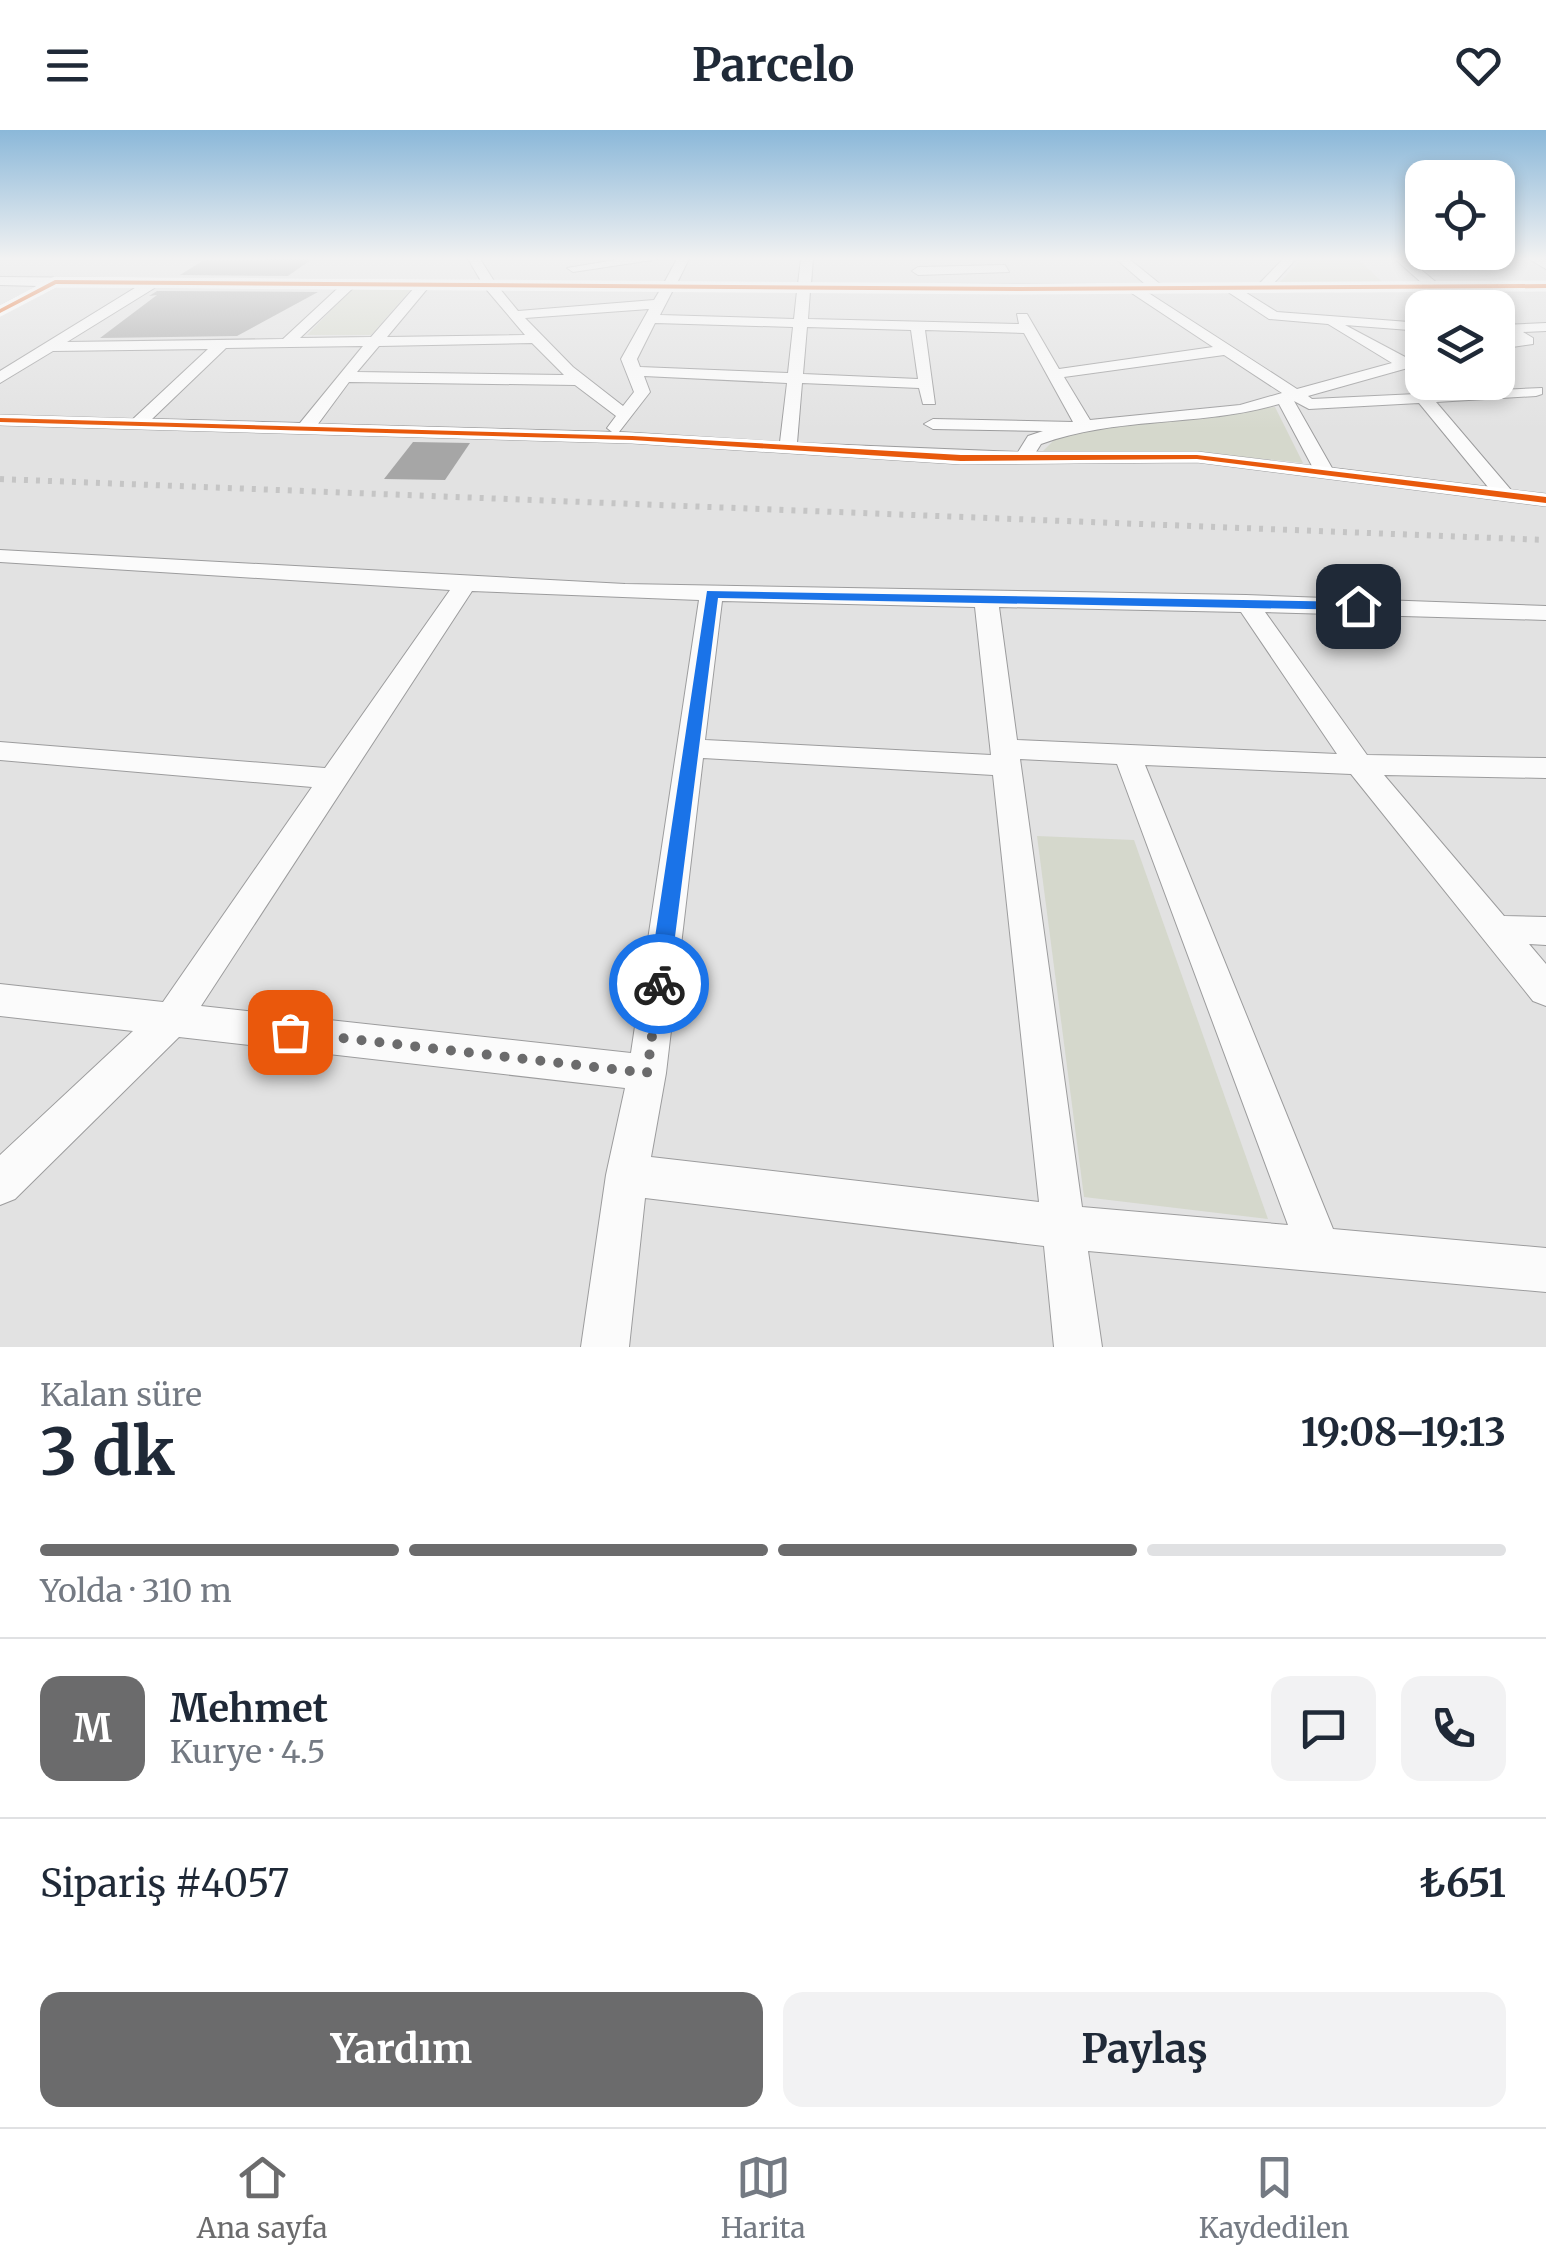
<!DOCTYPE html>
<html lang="tr">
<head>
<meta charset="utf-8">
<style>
	body { margin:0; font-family:Merriweather,serif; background:#f2f2f3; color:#1f2937; height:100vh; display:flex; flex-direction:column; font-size:38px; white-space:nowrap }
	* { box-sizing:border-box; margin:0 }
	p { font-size:32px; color:#747a83 }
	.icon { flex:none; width:55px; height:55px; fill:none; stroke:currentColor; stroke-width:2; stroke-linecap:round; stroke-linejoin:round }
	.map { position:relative; height:1217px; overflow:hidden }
	.details { display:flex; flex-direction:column; background:#fff; flex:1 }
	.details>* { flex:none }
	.fabs { position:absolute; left:1405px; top:30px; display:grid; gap:20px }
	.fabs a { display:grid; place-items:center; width:110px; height:110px; border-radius:20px; background:#fff; box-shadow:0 5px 15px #0003; font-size:50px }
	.pin { position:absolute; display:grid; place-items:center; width:85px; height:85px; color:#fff; margin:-42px; border-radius:20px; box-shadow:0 5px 15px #0006 }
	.courier { position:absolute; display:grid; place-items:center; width:100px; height:100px; margin:-50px; border:8px solid #1a73e8; border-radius:50%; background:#fff; color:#222; box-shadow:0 2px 12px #0007 }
	.summary em { font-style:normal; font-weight:700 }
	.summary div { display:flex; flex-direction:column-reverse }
	.summary { display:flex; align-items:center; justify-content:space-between; height:170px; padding:0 40px }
	h1 { font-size:65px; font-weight:700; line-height:75px }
	.bar { display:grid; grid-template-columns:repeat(4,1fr); gap:15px 10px; align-content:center; height:120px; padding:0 40px }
	.bar i { height:12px; border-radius:8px; background:#e0e1e3 }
	.bar .current { background:#6b6b6c }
	.bar p { grid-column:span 4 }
	.line { display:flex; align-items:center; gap:25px; padding:0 40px; border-top:2px solid #e0e1e3 }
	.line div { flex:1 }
	.round { display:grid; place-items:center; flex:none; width:105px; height:105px; border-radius:20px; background:#f2f2f3 }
	.action { display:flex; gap:20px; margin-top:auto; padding:20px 40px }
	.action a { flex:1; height:115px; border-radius:20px; background:#6b6b6c; color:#fff; font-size:40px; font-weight:700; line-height:115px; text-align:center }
	.action a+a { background:#f2f2f3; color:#1f2937 }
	header { display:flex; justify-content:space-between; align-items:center; height:130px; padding:0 40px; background:#fff; font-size:45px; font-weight:700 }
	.menu { display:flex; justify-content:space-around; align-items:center; height:140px; border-top:2px solid #e0e1e3; background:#fff; font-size:28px; color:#747a83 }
	.menu a { display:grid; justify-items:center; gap:5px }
	.menu .current { color:#6b6b6c }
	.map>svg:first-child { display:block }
	.green { fill:#d5d8cc }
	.building { fill:#a6a6a6 }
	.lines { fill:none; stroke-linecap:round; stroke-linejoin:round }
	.minor-casing { stroke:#9c9c9d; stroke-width:2 }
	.minor { fill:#fbfbfb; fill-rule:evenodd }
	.rail { stroke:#c5c5c5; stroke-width:6; stroke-dasharray:4 8; stroke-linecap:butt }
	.cycleway-casing { stroke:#fff; stroke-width:7 }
	.cycleway { fill:#e8590c; fill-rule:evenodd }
	.route { fill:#1a73e8 }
	.done { stroke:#6b6b6c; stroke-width:10; stroke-dasharray:0 18 }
</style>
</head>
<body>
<header><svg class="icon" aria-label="menu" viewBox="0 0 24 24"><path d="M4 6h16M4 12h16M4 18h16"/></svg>Parcelo<svg class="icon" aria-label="heart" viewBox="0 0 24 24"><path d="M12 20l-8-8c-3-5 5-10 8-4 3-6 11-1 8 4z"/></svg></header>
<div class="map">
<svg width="1546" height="1217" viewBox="0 0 1546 1217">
	<rect width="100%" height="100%" fill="#e2e2e2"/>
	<!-- green -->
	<g class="green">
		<path d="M 1302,129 L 1358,129 L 1383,153 L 1279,153 Z"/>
		<path d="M 355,156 L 413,157 L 371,205 L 307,205 Z"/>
		<path d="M 1275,277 L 1303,333 L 1187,321 L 1043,321 L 1057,307 L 1096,298 Z"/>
		<path d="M 1037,706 L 1134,710 L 1268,1089 L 1084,1067 Z"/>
	</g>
	<!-- building -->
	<g class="building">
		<path d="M 312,129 L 288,146 L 180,145 L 204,130 Z"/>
		<path d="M 157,161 L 318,162 L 237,206 L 100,208 L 157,165 L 149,166 Z"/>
		<path d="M 413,312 L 470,313 L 445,350 L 384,349 Z"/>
	</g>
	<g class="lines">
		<!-- minor casing -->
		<g class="minor-casing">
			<g id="minor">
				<path d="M 468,129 L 480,129 L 494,151 L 664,153 L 677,129 L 689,129 L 677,153 L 798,154 L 801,129 L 813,129 L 811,154 L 1145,154 L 1116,129 L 1129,129 L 1160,154 L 1259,154 L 1283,129 L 1296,129 L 1273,154 L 1422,153 L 1395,129 L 1408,129 L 1437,153 L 1546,152 L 1546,160 L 1450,160 L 1477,178 L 1461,178 L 1432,160 L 1245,162 L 1277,182 L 1422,193 L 1422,201 L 1345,195 L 1407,228 L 1422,225 L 1422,234 L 1308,266 L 1312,269 L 1542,258 L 1542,264 L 1536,266 L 1436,272 L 1511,360 L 1546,364 L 1546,376 L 1197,332 L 961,334 L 632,313 L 0,295 L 0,285 L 133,289 L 208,219 L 53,221 L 0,253 L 0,241 L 138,156 L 57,156 L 0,185 L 0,176 L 39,156 L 0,155 L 0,147 L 481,151 ZM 156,157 L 338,158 L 283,209 L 67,212 ZM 353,158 L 414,158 L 371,207 L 300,208 ZM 427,159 L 486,159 L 525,205 L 387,207 ZM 500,159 L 660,160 L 654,170 L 518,181 ZM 673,160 L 797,161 L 794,189 L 660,185 ZM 810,161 L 1130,162 L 1213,217 L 1059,239 L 1027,184 L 1017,184 L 1019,194 L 808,189 ZM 1147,162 L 1228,162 L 1269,189 L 1328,194 L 1392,233 L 1297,259 ZM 649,179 L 621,229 L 634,262 L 623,276 L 573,237 L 525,188 ZM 655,193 L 793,197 L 788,243 L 640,237 L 637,229 ZM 807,197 L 911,200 L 918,249 L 803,244 ZM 925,200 L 1024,203 L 1073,292 L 933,289 L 924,294 L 933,299 L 1043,301 L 1028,306 L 1018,322 L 797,313 L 802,253 L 919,258 L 923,274 L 935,274 ZM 532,213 L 564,245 L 357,242 L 379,216 ZM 363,216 L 300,293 L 152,289 L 226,218 ZM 1224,225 L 1282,263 L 1240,275 L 1090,290 L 1064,247 ZM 644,246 L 787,253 L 780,312 L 619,302 L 650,262 ZM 349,252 L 575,255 L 616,286 L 607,298 L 612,302 L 318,294 ZM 1294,271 L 1309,279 L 1419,273 L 1488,357 L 1332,338 ZM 1279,274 L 1312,336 L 1197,322 L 1036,322 L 1041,314 C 1117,286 1201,297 1279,274 Z"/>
				<path d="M 621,129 L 659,129 L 573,142 L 567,138 Z"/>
				<path d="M 1529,129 L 1546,130 L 1546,139 Z"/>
				<path d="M 1005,135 L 1009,142 L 918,145 L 912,141 L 918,137 Z"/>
				<path d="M 1546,193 L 1546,201 L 1523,202 L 1533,208 L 1533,214 L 1498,219 L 1498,211 L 1514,208 L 1502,201 L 1502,195 Z"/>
				<path d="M 0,420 L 625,454 L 1246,465 L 1546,476 L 1546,490 L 1265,482 L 1367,625 L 1546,628 L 1546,648 L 1384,645 L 1504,786 L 1546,787 L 1546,815 L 1529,814 L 1546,834 L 1546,876 L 1533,871 L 1351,644 L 1145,635 L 1333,1099 L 1546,1118 L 1546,1162 L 1088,1121 L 1102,1217 L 1054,1217 L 1044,1116 L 645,1068 L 629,1217 L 581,1217 L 606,1045 L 625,958 L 179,907 L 15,1069 L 0,1075 L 0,1025 L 133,901 L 0,886 L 0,854 L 163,872 L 312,657 L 0,630 L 0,612 L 325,638 L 450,460 L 0,432 ZM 472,461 L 699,470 L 631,923 L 201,876 ZM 722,471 L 975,477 L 991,625 L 705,610 ZM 999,477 L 1241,482 L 1337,624 L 1017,610 ZM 703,628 L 993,645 L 1039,1072 L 651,1027 L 666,943 ZM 1020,629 L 1117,634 L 1288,1095 L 1082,1077 Z"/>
			</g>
		</g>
		<!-- minor -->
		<use href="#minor" class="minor"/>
		<!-- rail -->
		<path class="rail" d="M 0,349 L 1546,410"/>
		<!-- cycleway casing -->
		<g class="cycleway-casing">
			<g id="cycleway">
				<path d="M 55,150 L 1019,157 L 1546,154 L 1546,158 L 1019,161 L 56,154 L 0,183 L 0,179 Z"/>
				<path d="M 0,288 L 632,306 L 961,325 L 1197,325 L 1546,367 L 1546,373 L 1197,329 L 961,331 L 632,310 L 0,292 Z"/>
			</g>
		</g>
		<!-- cycleway -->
		<use href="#cycleway" class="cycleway"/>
	</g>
	<!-- sky -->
	<linearGradient id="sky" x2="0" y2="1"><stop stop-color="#8bb8d9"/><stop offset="0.43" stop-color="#f2f2f2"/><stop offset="1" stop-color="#f2f2f2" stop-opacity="0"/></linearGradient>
	<rect width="1546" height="299" fill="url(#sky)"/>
	<!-- route -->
	<path class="route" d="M 707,461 L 1358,472 L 1365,476 L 1358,480 L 718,468 L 669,854 L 659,863 L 648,854 Z"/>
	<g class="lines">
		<!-- done -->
		<path class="done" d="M 290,902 L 647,943 L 659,854"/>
	</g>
</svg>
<div class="fabs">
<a><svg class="icon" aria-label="locate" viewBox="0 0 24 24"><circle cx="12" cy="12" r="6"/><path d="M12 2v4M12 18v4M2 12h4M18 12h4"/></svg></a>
<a><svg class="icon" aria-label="layers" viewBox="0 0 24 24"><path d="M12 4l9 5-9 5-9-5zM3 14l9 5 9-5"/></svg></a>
</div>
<div class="pin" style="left:290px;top:902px;background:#ea580c"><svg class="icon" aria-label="bag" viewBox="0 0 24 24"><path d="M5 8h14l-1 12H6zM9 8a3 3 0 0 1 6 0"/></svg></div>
<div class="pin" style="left:1358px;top:476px;background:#1f2937"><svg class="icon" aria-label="home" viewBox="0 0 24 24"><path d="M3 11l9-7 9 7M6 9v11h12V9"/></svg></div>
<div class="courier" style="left:659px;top:854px"><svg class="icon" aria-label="bike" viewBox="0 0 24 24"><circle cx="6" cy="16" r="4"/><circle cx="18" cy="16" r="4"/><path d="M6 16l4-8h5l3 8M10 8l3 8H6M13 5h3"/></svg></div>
</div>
<section class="details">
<div class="summary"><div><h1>3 dk</h1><p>Kalan süre</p></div><em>19:08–19:13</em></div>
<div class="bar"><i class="current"></i><i class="current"></i><i class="current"></i><i></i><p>Yolda · 310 m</p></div>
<div class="line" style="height:180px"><b class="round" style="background:#6b6b6c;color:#fff">M</b><div><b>Mehmet</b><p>Kurye · 4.5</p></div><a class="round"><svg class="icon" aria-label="chat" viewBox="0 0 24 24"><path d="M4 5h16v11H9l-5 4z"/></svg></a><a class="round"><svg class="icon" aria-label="phone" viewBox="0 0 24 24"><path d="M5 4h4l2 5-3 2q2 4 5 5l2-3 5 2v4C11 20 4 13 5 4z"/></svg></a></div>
<div class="line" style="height:130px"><div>Sipariş #4057</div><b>₺651</b></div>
<div class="action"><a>Yardım</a><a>Paylaş</a></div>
</section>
<nav class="menu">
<a class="current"><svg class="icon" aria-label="home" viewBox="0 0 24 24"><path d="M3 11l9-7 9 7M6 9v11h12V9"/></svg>Ana sayfa</a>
<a><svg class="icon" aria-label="map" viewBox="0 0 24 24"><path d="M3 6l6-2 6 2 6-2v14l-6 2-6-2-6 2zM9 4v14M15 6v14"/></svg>Harita</a>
<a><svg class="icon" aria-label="saved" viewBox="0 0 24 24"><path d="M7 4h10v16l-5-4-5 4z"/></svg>Kaydedilen</a>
</nav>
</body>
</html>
